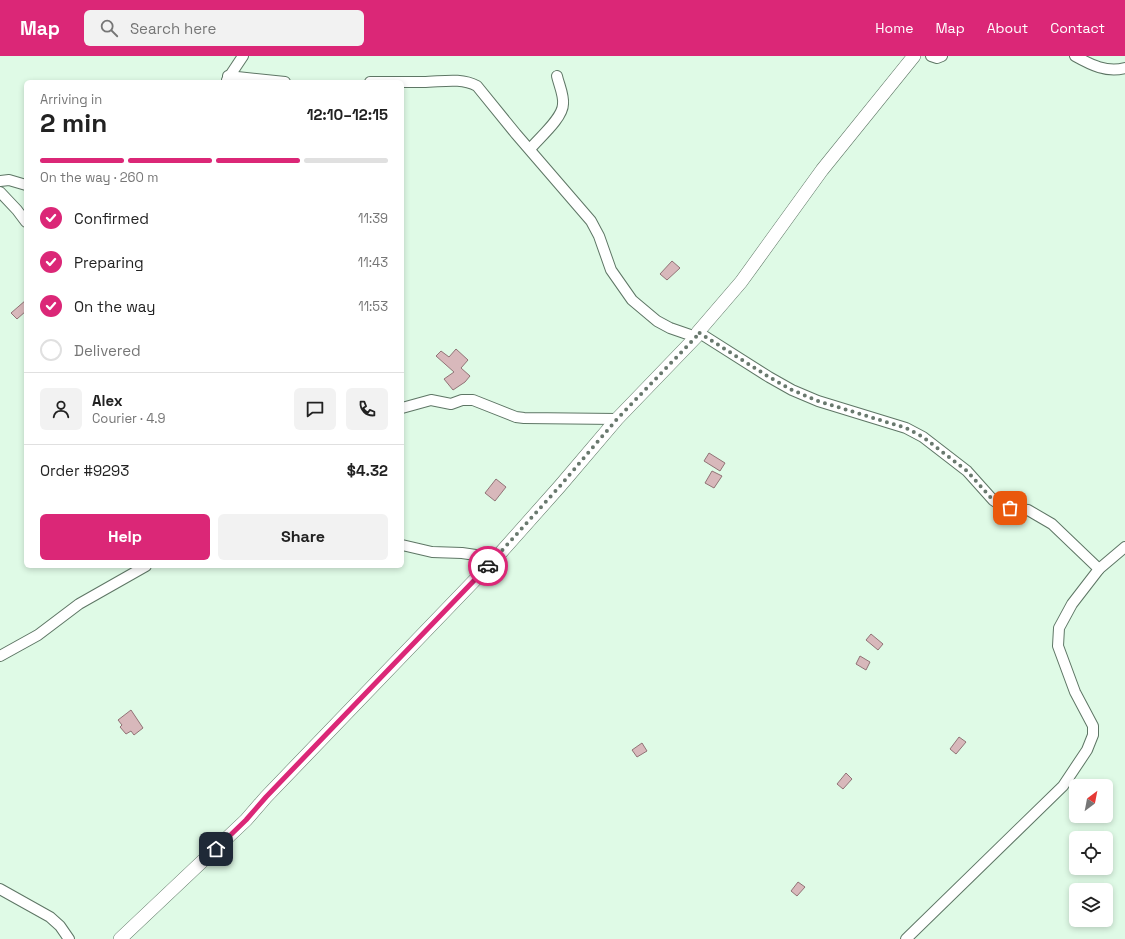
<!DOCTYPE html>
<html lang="en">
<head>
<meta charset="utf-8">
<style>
	body { margin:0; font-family:"Space Grotesk",sans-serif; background:#f2f2f2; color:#222; height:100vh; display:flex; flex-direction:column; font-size:15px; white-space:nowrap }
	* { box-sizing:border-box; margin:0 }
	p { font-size:13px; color:#767676 }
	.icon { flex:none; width:22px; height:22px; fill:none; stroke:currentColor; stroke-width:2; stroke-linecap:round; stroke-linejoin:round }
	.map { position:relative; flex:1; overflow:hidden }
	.panel { position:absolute; left:24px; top:24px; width:380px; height:488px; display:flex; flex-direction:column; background:#fff; border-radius:6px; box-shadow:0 2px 6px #0003 }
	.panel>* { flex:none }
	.needle { width:26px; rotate:32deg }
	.controls { position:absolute; left:1069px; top:723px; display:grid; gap:8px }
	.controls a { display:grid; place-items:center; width:44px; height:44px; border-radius:6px; background:#fff; box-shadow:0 2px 6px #0003; font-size:20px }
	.pin { position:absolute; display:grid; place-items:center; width:34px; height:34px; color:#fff; margin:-17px; border-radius:8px; box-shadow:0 2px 6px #0006 }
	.courier { position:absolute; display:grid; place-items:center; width:40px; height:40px; margin:-20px; border:3px solid #db2777; border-radius:50%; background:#fff; color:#222; box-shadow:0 1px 5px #0007 }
	.head em { font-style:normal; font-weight:700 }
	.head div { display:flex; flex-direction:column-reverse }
	.head { display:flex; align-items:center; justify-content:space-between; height:68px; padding:0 16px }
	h1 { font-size:26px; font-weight:700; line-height:30px }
	.bar { display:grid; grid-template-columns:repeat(4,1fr); gap:6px 4px; align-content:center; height:48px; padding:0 16px }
	.bar i { height:5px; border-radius:3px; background:#e0e0e0 }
	.bar .current { background:#db2777 }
	.bar p { grid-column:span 4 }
	.line { display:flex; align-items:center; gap:10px; padding:0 16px; border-top:1px solid #e0e0e0 }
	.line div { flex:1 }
	.round { display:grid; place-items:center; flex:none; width:42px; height:42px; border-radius:6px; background:#f2f2f2 }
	ol { padding:0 16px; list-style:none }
	li { display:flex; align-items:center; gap:12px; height:44px }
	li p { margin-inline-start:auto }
	li .icon { padding:4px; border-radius:50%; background:#db2777; color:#fff; stroke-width:4 }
	li:last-child { color:#767676 }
	li i { width:22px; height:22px; border:2px solid #e0e0e0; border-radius:50% }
	.button { display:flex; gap:8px; margin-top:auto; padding:8px 16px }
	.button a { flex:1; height:46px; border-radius:6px; background:#db2777; color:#fff; font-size:16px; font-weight:700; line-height:46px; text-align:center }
	.button a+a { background:#f2f2f2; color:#222 }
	header { display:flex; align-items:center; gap:24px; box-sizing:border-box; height:56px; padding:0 20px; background:#db2777; color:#fff }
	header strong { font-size:19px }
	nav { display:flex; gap:22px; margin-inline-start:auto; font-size:14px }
	.search { width:280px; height:36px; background:#f2f2f2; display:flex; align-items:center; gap:10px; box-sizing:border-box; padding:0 14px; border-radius:6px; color:#767676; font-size:15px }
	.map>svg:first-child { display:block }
	.building { fill:#d8b8bb; stroke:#917376 }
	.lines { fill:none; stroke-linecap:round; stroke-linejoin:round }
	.minor-casing { stroke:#5e7665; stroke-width:12 }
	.tertiary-casing { stroke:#5e7665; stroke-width:14 }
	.minor { stroke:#fff; stroke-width:10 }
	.tertiary { stroke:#fff; stroke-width:13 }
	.done { stroke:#69796e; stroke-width:4; stroke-dasharray:0 7.2 }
	.route { stroke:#db2777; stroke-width:5 }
</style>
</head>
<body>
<header>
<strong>Map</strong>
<div class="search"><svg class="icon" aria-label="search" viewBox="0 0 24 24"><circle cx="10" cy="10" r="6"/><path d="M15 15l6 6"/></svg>Search here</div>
<nav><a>Home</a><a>Map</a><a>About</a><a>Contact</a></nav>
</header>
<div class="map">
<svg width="1125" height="883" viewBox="0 0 1125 883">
	<rect width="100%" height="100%" fill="#dffae6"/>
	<!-- building -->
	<g class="building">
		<path d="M 672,205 L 680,212 L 667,224 L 660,218 Z"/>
		<path d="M 26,244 L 26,255 L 17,263 L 11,257 Z"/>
		<path d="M 456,293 L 468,304 L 461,312 L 470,320 L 465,326 L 453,334 L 444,323 L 454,316 L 436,300 L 441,295 L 449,301 Z"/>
		<path d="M 709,397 L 725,407 L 720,415 L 704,405 Z"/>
		<path d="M 712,415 L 722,420 L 714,432 L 705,427 Z"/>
		<path d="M 496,423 L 506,431 L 495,445 L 485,437 Z"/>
		<path d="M 871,578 L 883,588 L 878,594 L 866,584 Z"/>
		<path d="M 860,600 L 870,606 L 866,614 L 856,608 Z"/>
		<path d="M 131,654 L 143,672 L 134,679 L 131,675 L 126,678 L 120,671 L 122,669 L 118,664 Z"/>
		<path d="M 959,681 L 966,686 L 956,698 L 950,693 Z"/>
		<path d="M 642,687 L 647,695 L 637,701 L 632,694 Z"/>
		<path d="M 846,717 L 852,723 L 843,733 L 837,728 Z"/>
		<path d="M 798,826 L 805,831 L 797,840 L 791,835 Z"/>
	</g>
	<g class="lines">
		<!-- minor casing -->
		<g class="minor-casing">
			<g id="minor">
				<path d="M 931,0 L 937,2 L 942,0"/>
				<path d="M 1075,0 C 1091,9 1107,17 1125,12"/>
				<path d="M 228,20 L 285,26"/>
				<path d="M 227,24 L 243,0"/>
				<path d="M 370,26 C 388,26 405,26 423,26 C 441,26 460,21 477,30 L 516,78 L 591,165 L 599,180 L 611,214 L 632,244 L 657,265 L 670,272 L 696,281"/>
				<path d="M 530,93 C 539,82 563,62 563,48 C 564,39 559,29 557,20"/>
				<path d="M 0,125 L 9,124 L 26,129"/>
				<path d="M 0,136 L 17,154 L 26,166"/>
				<path d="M 698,276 L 769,321 L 792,334 L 818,345 L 906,372 L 923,381 L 967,415 L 993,444 L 999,448 L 1010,452 L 1028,454 L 1052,468 L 1099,513"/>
				<path d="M 402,352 L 431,344 L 451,348 L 462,344 L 473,344 L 516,361 L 524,362 L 617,363"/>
				<path d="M 402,489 L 432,496 L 462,497 L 496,502"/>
				<path d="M 0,600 L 38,579 L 79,548 L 146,510"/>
				<path d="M 0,833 L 50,861 L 60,870 L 69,883"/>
				<path d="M 906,883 L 1063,730 L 1087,694 L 1093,679 L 1093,670 L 1075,636 L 1058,590 L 1059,572 L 1072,548 L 1099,513 L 1125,491"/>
			</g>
		</g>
		<!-- tertiary casing -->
		<g class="tertiary-casing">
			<path id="tertiary" d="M 120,883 L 246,764 L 266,741 L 496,502 L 560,430 L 617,363 L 696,281 L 698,276 L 741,226 L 822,114 L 914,0"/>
		</g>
		<!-- minor -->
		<use href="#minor" class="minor"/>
		<!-- tertiary -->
		<use href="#tertiary" class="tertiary"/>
	</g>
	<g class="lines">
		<!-- done -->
		<path class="done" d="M 488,510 L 560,430 L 617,363 L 696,281 L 698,276 L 769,321 L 792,334 L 818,345 L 906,372 L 923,381 L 967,415 L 993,444 L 999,448 L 1010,452"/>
		<!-- route -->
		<path class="route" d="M 216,793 L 246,764 L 266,741 L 488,510"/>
	</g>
</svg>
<div class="controls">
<a><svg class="needle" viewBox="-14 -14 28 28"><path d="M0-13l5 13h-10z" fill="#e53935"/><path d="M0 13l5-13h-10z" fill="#767676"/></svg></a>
<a><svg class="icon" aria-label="locate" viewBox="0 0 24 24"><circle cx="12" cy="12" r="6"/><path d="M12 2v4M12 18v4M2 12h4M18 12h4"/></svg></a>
<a><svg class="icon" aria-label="layers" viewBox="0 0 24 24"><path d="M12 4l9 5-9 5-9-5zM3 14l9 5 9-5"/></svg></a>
</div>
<div class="pin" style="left:1010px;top:452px;background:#ea580c"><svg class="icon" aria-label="bag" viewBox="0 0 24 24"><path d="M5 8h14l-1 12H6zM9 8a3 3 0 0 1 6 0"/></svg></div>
<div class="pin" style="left:216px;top:793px;background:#1f2937"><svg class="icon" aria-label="home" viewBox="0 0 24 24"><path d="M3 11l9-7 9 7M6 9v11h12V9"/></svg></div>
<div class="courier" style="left:488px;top:510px"><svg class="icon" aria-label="car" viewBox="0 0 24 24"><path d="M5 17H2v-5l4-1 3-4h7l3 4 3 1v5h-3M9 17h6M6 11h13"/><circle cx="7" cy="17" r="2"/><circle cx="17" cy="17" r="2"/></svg></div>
<section class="panel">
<div class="head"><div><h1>2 min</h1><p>Arriving in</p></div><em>12:10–12:15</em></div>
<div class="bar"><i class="current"></i><i class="current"></i><i class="current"></i><i></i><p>On the way · 260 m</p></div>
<ol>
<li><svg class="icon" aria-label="check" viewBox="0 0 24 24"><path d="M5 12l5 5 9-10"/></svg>Confirmed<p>11:39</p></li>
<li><svg class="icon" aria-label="check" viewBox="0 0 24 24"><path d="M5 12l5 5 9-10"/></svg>Preparing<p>11:43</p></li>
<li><svg class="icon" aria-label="check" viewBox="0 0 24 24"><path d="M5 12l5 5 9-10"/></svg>On the way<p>11:53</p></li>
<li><i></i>Delivered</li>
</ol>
<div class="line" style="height:72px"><a class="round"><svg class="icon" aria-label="person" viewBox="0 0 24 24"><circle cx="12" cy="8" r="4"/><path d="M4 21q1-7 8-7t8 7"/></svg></a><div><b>Alex</b><p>Courier · 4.9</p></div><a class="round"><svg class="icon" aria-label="chat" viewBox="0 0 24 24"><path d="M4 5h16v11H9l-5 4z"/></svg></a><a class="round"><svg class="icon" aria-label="phone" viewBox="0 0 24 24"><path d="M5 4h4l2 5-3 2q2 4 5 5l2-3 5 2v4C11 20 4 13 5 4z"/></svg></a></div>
<div class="line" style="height:52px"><div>Order #9293</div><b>$4.32</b></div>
<div class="button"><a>Help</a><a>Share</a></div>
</section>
</div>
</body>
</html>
